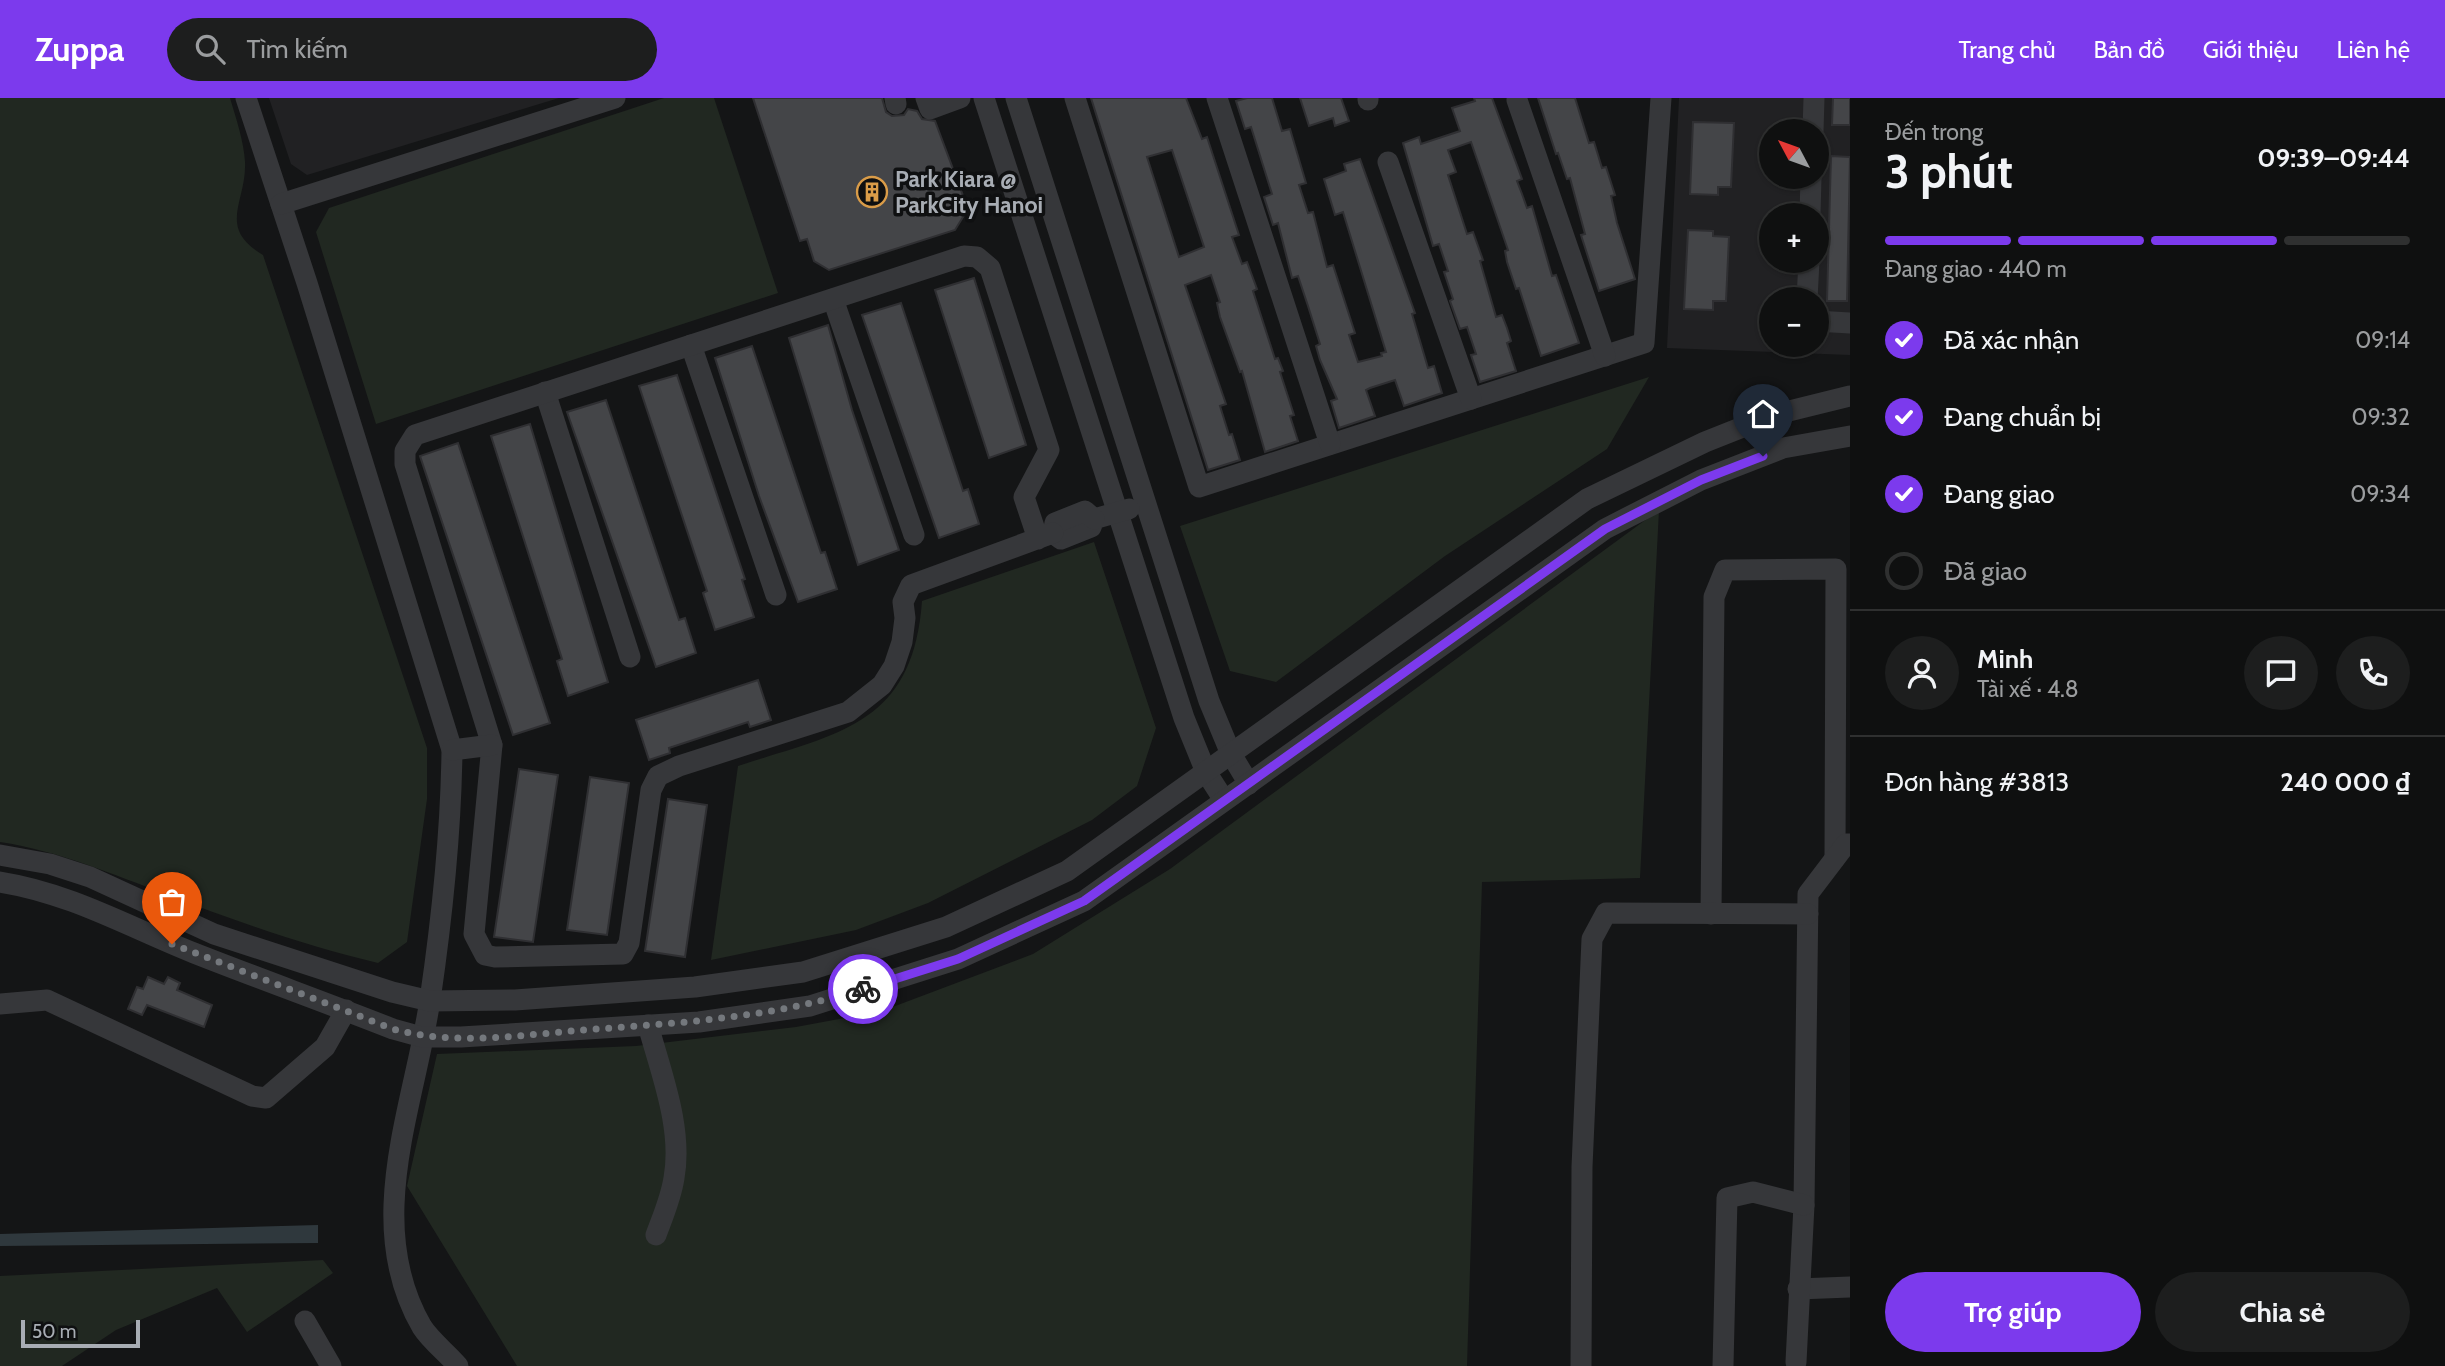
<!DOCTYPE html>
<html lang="vi">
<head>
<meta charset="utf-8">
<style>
	body { margin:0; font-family:Cabin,sans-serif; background:#1d1e1e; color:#f1f3f6; height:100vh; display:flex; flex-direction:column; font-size:26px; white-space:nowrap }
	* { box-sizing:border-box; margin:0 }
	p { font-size:23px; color:#9b9d9f }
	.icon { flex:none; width:38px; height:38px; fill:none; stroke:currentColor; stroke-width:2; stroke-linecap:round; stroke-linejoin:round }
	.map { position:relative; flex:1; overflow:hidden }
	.side { display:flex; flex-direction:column; background:#0f1010; width:595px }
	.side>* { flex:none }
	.needle { width:46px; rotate:311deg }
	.tools { position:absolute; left:1759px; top:21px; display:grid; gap:14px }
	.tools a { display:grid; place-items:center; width:70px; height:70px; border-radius:50%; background:#0f1010; box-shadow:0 2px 5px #0004,0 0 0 2px #2f3030; font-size:35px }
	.scale { position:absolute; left:21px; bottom:18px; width:119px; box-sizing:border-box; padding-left:7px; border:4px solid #a8adb4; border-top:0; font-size:19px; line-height:24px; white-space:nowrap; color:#a8adb4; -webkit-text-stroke:5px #0f1011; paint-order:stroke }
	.pin { position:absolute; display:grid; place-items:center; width:60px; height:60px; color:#fff; margin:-72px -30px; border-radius:50% 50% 50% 0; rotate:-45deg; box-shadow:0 0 7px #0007 }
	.pin .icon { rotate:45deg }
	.courier { position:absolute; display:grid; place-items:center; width:70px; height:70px; margin:-35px; border:5px solid #7c3aed; border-radius:50%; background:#fff; color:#222; box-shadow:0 2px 9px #0007 }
	.headline em { font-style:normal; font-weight:700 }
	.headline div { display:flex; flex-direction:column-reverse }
	.headline { display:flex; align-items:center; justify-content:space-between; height:119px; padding:0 35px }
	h1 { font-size:46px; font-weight:700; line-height:52px }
	.bar { display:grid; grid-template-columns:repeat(4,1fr); gap:10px 7px; align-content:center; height:84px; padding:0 35px }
	.bar i { height:9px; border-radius:5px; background:#2f3030 }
	.bar .on { background:#7c3aed }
	.bar p { grid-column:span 4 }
	.line { display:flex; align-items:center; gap:18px; padding:0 35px; border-top:2px solid #2f3030 }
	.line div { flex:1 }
	.round { display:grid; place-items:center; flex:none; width:74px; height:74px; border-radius:37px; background:#1d1e1e }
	ol { padding:0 35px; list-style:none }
	li { display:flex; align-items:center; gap:21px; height:77px }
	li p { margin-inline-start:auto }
	li .icon { padding:7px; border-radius:50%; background:#7c3aed; color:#fff; stroke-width:4 }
	li:last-child { color:#9b9d9f }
	li i { width:38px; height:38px; border:4px solid #2f3030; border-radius:50% }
	.action { display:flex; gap:14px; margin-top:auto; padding:14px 35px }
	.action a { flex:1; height:80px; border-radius:42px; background:#7c3aed; color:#fff; font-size:28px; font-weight:700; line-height:80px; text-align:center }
	.action a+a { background:#1d1e1e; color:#f1f3f6 }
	header { display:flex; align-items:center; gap:42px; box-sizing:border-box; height:98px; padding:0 35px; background:#7c3aed; color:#fff }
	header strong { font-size:33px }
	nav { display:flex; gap:38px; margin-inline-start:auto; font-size:24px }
	.search { width:490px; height:63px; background:#1d1e1e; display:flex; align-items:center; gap:18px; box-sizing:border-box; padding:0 24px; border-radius:38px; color:#9b9d9f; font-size:26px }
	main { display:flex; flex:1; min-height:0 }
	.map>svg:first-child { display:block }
	.built { fill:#212123; fill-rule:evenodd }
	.green { fill:#212821 }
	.water { fill:#2f383d }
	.building { fill:#444548; stroke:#2f2f32; stroke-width:2; fill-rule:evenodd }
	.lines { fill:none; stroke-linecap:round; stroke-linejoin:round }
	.minor { stroke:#36373a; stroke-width:21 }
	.done { stroke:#74787d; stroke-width:7; stroke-dasharray:0 12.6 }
	.route { stroke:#7c3aed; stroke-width:9 }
	.labels { text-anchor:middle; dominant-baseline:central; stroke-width:7; stroke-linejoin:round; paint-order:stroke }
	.poi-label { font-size:23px; font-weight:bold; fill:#a8adb4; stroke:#0f1011; text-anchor:start }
</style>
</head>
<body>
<header>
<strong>Zuppa</strong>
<div class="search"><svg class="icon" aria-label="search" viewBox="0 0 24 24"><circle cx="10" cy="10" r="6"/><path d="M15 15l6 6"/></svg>Tìm kiếm</div>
<nav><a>Trang chủ</a><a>Bản đồ</a><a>Giới thiệu</a><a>Liên hệ</a></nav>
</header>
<main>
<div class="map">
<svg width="1850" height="1268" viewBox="0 0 1850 1268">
	<rect width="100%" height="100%" fill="#141516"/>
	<!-- built -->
	<g class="built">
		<path d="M 269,0 L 559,0 L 307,77 L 291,66 Z"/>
		<path d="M 1679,0 L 1850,0 L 1850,257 L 1667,250 ZM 1771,33 L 1816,33 L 1816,79 L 1771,79 ZM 1771,117 L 1816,117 L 1816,163 L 1771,163 ZM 1771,201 L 1816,201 L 1816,247 L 1771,247 Z"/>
	</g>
	<!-- green -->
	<g class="green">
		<path d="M 0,0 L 230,0 C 236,20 244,44 245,64 C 247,104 216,129 263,157 L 427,650 L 427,701 L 407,844 L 378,865 C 306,848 238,824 168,797 C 112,776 59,753 0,744 Z"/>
		<path d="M 664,0 L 714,0 L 778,195 L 376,326 L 316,134 L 329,110 Z"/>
		<path d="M 1649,279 L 1607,351 L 1445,458 L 1276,584 L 1230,573 L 1180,428 Z"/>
		<path d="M 1659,412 L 1640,780 L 1482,784 L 1467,1268 L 517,1268 L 407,1088 L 437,956 L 636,948 L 796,929 L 882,913 L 1033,856 L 1170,771 Z"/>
		<path d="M 1094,444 L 1156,630 L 1137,688 L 1092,722 L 928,805 L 856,832 L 711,862 L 738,668 C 839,635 913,627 922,503 Z"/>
		<path d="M 323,1162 L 333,1175 L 247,1234 L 217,1190 L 116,1232 L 62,1268 L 0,1268 L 0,1178 Z"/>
	</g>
	<!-- water -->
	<path class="water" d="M 318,1127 L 318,1145 L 0,1148 L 0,1136 Z"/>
	<!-- building -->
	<g class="building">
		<path d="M 753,0 L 882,0 L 886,14 L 892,18 L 904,17 L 908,11 L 917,13 L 922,21 L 935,23 L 968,111 L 955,132 L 829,172 L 814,163 L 807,141 L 800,143 Z"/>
		<path d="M 1091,0 L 1186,0 L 1202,41 L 1207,39 L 1239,137 L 1232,139 L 1242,166 L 1247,164 L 1257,191 L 1253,193 L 1275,261 L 1278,260 L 1283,273 L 1280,274 L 1294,317 L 1290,318 L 1298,343 L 1265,354 L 1242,273 L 1240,274 L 1220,219 L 1217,205 L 1220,204 L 1211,177 L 1185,187 L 1226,306 L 1220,308 L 1229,337 L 1232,336 L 1240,362 L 1208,372 ZM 1172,52 L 1204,149 L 1179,159 L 1147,59 Z"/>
		<path d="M 1247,0 L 1272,0 L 1282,33 L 1290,31 L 1306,85 L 1299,87 L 1308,115 L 1313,114 L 1327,169 L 1333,167 L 1355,235 L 1349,237 L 1358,264 L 1382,258 L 1381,255 L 1386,254 L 1343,114 L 1335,117 L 1324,81 L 1346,73 L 1344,66 L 1360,61 L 1415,215 L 1412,216 L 1428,270 L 1434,268 L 1442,295 L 1404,308 L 1395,282 L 1370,290 L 1366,292 L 1375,318 L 1339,330 L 1331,303 L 1337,301 L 1320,262 L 1316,248 L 1320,246 L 1308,208 L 1298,178 L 1292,180 L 1278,125 L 1273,127 L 1264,99 L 1272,96 L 1251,29 L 1245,31 L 1236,3 Z"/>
		<path d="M 1300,0 L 1341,0 L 1349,23 L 1335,28 L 1333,20 L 1309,28 Z"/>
		<path d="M 1474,0 L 1492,0 L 1522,81 L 1517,83 L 1522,96 L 1527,110 L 1532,108 L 1552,178 L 1556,177 L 1579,245 L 1541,258 L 1519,190 L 1516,191 L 1507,164 L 1505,153 L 1508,152 L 1471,44 L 1448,52 L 1456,74 L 1448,77 L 1467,136 L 1473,134 L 1483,162 L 1480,163 L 1496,219 L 1502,217 L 1507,230 L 1511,243 L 1507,245 L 1516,273 L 1480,284 L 1471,257 L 1476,256 L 1467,229 L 1460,231 L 1450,203 L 1453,201 L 1444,174 L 1448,173 L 1439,146 L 1433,148 L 1403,45 L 1419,39 L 1421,46 L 1460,33 L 1452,10 L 1475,3 Z"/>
		<path d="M 1538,0 L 1575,0 L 1589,45 L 1594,44 L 1602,70 L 1606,69 L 1615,97 L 1611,98 L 1617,125 L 1635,181 L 1599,193 L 1581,137 L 1585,136 L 1570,80 L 1567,81 L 1558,55 L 1556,56 Z"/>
		<path d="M 1833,0 L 1850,0 L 1850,27 L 1832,27 Z"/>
		<path d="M 1693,24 L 1734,25 L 1731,89 L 1718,89 L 1718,97 L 1690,96 Z"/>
		<path d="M 1831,58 L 1850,59 L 1847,203 L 1827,203 Z"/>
		<path d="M 1688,132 L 1713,133 L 1713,138 L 1729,139 L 1726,203 L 1713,203 L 1713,212 L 1684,211 Z"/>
		<path d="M 974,180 L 1026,347 L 989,360 L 935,192 Z"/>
		<path d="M 901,205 L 963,393 L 968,391 L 979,426 L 939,440 L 862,217 Z"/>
		<path d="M 828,227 L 852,312 L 899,452 L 858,467 L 789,240 Z"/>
		<path d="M 752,248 L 821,455 L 825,454 L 837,491 L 798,504 L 759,398 L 715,260 Z"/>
		<path d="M 677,277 L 745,481 L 742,482 L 754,519 L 715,532 L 703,495 L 707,493 L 639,288 Z"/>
		<path d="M 606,302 L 679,522 L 685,520 L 696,555 L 656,569 L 567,314 Z"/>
		<path d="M 530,326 L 608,584 L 568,598 L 557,563 L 562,561 L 491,338 Z"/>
		<path d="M 458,345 L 550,625 L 513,637 L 420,358 Z"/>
		<path d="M 758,582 L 771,622 L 750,629 L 748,624 L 733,629 L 669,650 L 670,655 L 649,662 L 636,622 Z"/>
		<path d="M 519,671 L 558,677 L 533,844 L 494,839 Z"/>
		<path d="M 590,679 L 629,685 L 607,837 L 567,832 Z"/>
		<path d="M 668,701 L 707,707 L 685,859 L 645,853 Z"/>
		<path d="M 148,879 L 164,886 L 168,879 L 180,885 L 177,892 L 212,907 L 204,929 L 147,907 L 142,917 L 128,911 L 137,889 L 143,891 Z"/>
	</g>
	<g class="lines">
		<!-- minor -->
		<g class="minor">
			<path d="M 246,0 L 307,185 L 452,652 C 451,735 442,820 430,902 C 414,1009 362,1126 422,1229 C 431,1243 447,1255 458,1268"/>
			<path d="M 895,0 L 896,6"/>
			<path d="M 926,0 L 930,11 L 960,0"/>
			<path d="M 984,0 L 1184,620 L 1206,674 L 1224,702"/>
			<path d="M 1016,0 L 1209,603 L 1231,656 L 1249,686"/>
			<path d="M 1075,0 L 1199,389 L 1644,245 L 1661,0"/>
			<path d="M 1217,0 L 1330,346"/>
			<path d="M 1368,0 L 1368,2"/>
			<path d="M 1517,2 L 1605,258"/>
			<path d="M 1813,33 L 1814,0"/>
			<path d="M 1388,64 L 1471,301"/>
			<path d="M 281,106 L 615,0"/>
			<path d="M 1810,117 L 1811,79"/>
			<path d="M 833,201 L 914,437"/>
			<path d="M 1807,201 L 1809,163"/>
			<path d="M 1816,223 L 1850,225"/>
			<path d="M 691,247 L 776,497"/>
			<path d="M 545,294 L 630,559"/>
			<path d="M 1053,435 L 1061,441 L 1091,429 L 1094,421 L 1129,411"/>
			<path d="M 1053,435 L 1055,425 L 1085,413 L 1094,421"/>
			<path d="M 1038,441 L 1024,399 L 1049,352 L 990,170 L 977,159 L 964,158 L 415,337 L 405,353 L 405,366 L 492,647 L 474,836 L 485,857 L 495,859 L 623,856 L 629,845 L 651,692 L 658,678 L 679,668 L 848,614 L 882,587 L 894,568 L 902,544 L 905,520 L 903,504 L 911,487 L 1053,435"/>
			<path d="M 452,652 L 492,647"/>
			<path d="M 0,757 L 50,766 L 90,779 L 214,836 L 392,894 L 430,903 L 515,902 L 695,889 L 803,874 L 946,829 L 1067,773 L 1587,401 L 1705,344 L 1773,317 L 1850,298"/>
			<path d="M 0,784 C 70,795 129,829 194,855 C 260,881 327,905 393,931 L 422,939 L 461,939 L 699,924 L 810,908 L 958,861 L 1084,803 L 1605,431 L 1701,382 L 1783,350 L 1850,338"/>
			<path d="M 1711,816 L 1714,499 L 1725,472 L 1836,471 L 1835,760"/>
			<path d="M 0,906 L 47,902 L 252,998 L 266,1000 L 325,949 L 346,912"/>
			<path d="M 648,927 C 661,975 683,1030 674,1080 C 671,1100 663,1118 656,1137"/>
			<path d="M 1798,1191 L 1850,1189"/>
			<path d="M 305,1223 L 331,1268"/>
			<path d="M 1796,1264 L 1804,1107 L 1808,796 L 1846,746 L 1850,746"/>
			<path d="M 1581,1268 L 1582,1069 L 1592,841 L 1606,815 L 1808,816"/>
			<path d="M 1723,1268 L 1727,1100 L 1753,1094 L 1804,1107"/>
		</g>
	</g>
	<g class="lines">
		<!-- done -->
		<path class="done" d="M 172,846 L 393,931 C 454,948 521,937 584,932 C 678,925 772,920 863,891"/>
		<!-- route -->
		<path class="route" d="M 863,891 L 958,861 L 1084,803 L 1605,431 L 1701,382 L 1763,358"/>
	</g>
	<!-- icons -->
	<defs>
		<g id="building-ring" transform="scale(1.575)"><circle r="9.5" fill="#0f1011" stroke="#da9c48" stroke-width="1.5"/><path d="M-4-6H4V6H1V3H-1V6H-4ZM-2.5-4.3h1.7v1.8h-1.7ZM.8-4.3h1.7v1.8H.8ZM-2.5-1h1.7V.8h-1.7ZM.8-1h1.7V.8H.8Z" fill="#da9c48"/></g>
	</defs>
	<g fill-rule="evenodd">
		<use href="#building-ring" x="872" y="94"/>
	</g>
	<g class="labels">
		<!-- poi labels -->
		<g class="poi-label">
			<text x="895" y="81">Park Kiara @<tspan x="895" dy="26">ParkCity Hanoi</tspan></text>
		</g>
	</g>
</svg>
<div class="tools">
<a><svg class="needle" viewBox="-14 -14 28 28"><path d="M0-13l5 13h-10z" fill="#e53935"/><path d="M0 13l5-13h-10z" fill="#9b9d9f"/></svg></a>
<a>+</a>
<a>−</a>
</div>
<div class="scale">50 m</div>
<div class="pin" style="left:172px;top:846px;background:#ea580c"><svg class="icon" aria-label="bag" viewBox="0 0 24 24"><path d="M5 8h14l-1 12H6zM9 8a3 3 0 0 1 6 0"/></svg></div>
<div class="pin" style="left:1763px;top:358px;background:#1f2937"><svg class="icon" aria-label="home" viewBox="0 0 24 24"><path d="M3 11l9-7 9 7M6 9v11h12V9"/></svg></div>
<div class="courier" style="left:863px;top:891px"><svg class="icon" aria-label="bike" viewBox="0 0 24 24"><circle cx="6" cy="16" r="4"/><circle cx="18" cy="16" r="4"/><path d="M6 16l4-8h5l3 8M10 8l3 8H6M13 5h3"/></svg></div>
</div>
<section class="side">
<div class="headline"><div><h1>3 phút</h1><p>Đến trong</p></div><em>09:39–09:44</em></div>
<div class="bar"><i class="on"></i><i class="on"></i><i class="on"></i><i></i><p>Đang giao · 440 m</p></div>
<ol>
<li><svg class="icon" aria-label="check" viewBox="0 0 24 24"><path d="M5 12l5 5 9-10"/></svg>Đã xác nhận<p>09:14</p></li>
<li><svg class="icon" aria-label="check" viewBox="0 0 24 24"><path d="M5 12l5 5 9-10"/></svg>Đang chuẩn bị<p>09:32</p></li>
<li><svg class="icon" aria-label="check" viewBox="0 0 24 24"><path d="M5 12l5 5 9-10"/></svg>Đang giao<p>09:34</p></li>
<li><i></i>Đã giao</li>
</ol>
<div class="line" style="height:126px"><a class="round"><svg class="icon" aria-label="person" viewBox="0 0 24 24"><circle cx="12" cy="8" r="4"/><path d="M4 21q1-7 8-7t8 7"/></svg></a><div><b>Minh</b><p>Tài xế · 4.8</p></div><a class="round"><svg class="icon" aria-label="chat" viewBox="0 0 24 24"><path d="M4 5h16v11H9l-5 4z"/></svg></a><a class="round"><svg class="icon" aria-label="phone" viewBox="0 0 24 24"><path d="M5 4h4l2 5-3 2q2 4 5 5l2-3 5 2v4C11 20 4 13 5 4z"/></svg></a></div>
<div class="line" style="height:91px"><div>Đơn hàng #3813</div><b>240 000 ₫</b></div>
<div class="action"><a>Trợ giúp</a><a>Chia sẻ</a></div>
</section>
</main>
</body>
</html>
